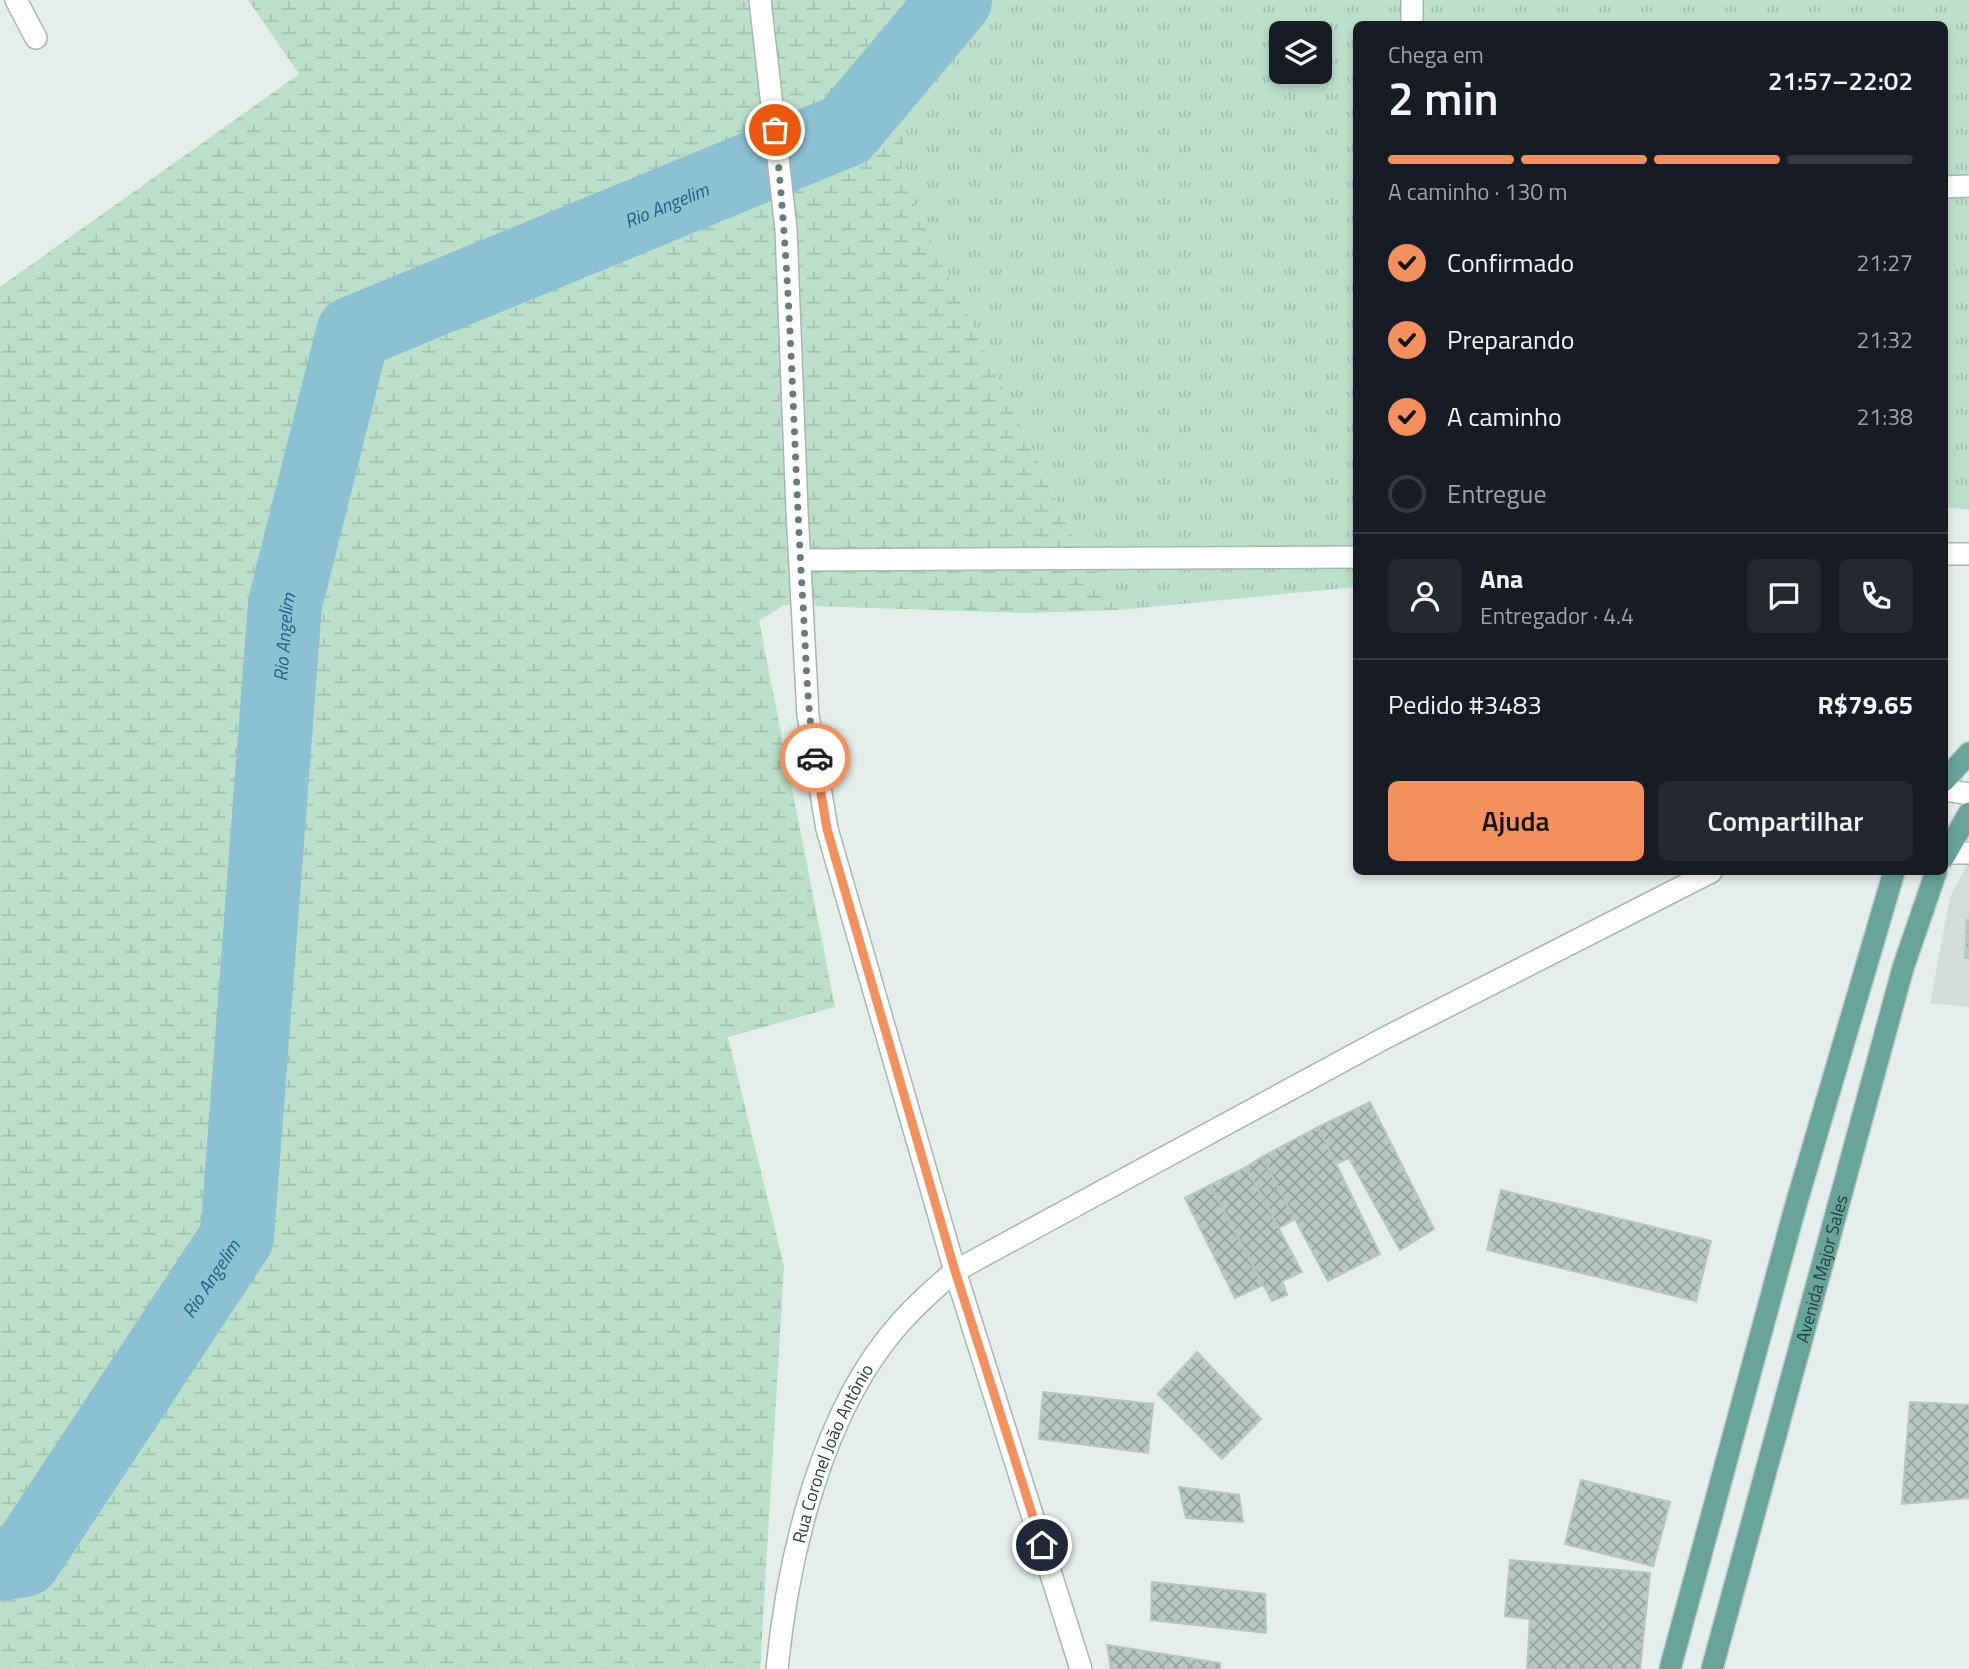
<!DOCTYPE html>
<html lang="pt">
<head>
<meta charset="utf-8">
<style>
	body { margin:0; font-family:"Titillium Web",sans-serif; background:#242831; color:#f1f3f6; height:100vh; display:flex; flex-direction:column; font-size:26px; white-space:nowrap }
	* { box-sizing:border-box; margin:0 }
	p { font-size:23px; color:#9ea1a6 }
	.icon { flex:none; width:38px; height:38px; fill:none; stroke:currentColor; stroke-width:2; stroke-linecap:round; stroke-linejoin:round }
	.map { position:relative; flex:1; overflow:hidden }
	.panel { position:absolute; left:1353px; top:21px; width:595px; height:854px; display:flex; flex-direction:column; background:#171b24; border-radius:10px; box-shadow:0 4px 10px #0003 }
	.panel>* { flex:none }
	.buttons { position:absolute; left:1269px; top:21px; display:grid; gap:14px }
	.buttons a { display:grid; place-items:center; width:63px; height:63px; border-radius:10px; background:#171b24; box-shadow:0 4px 10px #0003; font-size:35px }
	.pin { position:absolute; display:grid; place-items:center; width:60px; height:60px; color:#fff; margin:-30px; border:4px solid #fff; border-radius:50%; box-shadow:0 2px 7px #0007 }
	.courier { position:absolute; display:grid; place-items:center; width:70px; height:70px; margin:-35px; border:5px solid #f4905b; border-radius:50%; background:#fff; color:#222; box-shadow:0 2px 9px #0007 }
	.head em { font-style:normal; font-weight:600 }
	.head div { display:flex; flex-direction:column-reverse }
	.head { display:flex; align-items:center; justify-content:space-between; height:119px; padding:0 35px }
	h1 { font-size:46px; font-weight:600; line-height:52px }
	.bar { display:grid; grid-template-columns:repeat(4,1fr); gap:10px 7px; align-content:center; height:84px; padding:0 35px }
	.bar i { height:9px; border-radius:5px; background:#363941 }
	.bar .selected { background:#f4905b }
	.bar p { grid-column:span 4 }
	.line { display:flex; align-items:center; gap:18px; padding:0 35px; border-top:2px solid #363941 }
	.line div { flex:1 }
	.round { display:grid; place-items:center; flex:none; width:74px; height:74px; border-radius:10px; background:#242831 }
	ol { padding:0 35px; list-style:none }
	li { display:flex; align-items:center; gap:21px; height:77px }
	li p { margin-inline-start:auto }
	li .icon { padding:7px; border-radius:50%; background:#f4905b; color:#111; stroke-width:4 }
	li:last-child { color:#9ea1a6 }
	li i { width:38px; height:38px; border:4px solid #363941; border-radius:50% }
	.primary-button { display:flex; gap:14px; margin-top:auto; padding:14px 35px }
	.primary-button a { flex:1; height:80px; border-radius:10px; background:#f4905b; color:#111; font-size:28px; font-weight:600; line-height:80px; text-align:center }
	.primary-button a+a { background:#242831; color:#f1f3f6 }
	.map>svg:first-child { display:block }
	.built { fill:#d2ddd9 }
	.grass { fill:url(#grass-tufts); fill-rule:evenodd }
	.wetland { fill:url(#wetland-marsh) }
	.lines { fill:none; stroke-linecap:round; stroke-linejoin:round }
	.river { stroke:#8bc1d3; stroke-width:74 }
	.building { fill:url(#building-cross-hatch); stroke:#b6c7c2; stroke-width:2 }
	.service-casing { stroke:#a6b6b2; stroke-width:24 }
	.minor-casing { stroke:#a6b6b2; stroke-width:24 }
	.tertiary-casing { stroke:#a6b6b2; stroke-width:24 }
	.primary-casing { stroke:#c1cac8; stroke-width:24 }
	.service { stroke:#fff; stroke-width:21 }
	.minor { stroke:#fff; stroke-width:21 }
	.tertiary { stroke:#fff; stroke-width:21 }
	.primary { stroke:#68a49a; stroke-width:21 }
	.done { stroke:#677d78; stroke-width:7; stroke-dasharray:0 12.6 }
	.route { stroke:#f4905b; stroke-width:9 }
	.labels { text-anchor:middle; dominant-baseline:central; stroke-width:7; stroke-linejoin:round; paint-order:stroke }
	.street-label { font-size:18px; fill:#23403b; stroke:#f4faf8 }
	.water-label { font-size:19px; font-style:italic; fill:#1b637d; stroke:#f4faf8 }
</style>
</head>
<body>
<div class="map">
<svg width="1969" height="1669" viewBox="0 0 1969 1669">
	<defs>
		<pattern id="grass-tufts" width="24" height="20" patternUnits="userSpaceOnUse" patternTransform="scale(1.75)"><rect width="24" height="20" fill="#bcdfc9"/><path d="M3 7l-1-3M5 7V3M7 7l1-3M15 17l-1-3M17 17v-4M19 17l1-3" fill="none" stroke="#a1c0ae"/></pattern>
		<pattern id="wetland-marsh" width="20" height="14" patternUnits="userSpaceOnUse" patternTransform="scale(1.75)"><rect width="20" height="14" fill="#bcdfc9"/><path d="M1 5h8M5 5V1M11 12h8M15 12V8" fill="none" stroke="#a1c0ae"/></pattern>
		<pattern id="building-cross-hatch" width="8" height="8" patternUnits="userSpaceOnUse" patternTransform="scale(1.75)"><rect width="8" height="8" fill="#b9c8c3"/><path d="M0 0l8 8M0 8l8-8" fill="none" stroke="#96a4a0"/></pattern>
	</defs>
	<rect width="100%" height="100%" fill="#e4eeea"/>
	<!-- built -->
	<path class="built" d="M 1969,861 L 1969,1007 L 1930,1003 L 1950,897 Z"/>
	<!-- grass -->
	<path class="grass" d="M 907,0 L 1969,0 L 1969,510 L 1944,507 L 1944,24 L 1356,24 L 1356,587 L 1119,610 L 1074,537 L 902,179 ZM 1281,33 L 1320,33 L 1320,72 L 1281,72 Z"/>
	<!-- wetland -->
	<path class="wetland" d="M 248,0 L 907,0 L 902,179 L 1074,537 L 1119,610 L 1024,613 L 784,605 L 759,621 L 835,1007 L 728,1037 L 784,1266 L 760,1669 L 0,1669 L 0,287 L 299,74 Z"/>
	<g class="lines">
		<!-- river -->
		<path class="river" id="s1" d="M 0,1564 L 24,1560 L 237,1237 L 285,604 L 353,333 L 846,130 L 955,0"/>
	</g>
	<!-- building -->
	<g class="building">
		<path d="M 1967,920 L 1969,920 L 1969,958 L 1965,958 Z"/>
		<path d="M 1370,1102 L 1434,1229 L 1400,1250 L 1349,1158 L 1336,1164 L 1318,1127 Z"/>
		<path d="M 1318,1127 L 1380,1254 L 1328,1281 L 1262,1157 Z"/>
		<path d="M 1262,1157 L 1295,1219 L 1279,1228 L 1246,1167 Z"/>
		<path d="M 1246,1167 L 1302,1272 L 1282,1281 L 1287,1295 L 1272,1301 L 1210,1185 Z"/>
		<path d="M 1210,1185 L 1263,1285 L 1235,1298 L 1185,1198 Z"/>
		<path d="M 1501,1190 L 1711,1241 L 1696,1301 L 1487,1250 Z"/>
		<path d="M 1197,1352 L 1261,1419 L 1222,1459 L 1158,1394 Z"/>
		<path d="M 1043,1392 L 1153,1404 L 1148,1453 L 1039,1439 Z"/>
		<path d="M 1910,1402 L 1969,1405 L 1969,1498 L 1902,1504 Z"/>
		<path d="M 1581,1480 L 1670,1502 L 1653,1566 L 1565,1544 Z"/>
		<path d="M 1179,1487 L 1239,1495 L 1243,1522 L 1186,1518 Z"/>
		<path d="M 1510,1560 L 1650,1573 L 1640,1669 L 1527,1669 L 1530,1619 L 1505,1616 Z"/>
		<path d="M 1152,1582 L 1265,1594 L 1266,1633 L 1151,1620 Z"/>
		<path d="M 1107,1645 L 1220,1663 L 1220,1669 L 1111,1669 Z"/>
	</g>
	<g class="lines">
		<!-- service casing -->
		<g class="service-casing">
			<path id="service" d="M 1946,853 L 1969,853"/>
		</g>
		<!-- minor casing -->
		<g class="minor-casing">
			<g id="minor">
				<path d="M 16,0 L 36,38"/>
				<path d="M 1412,24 L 1412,0"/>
				<path d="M 1944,187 L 1969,186"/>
				<path d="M 1944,554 L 1969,554"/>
				<path d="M 800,560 L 1356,557"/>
				<path d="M 955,1271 L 1081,1669"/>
			</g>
		</g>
		<!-- tertiary casing -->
		<g class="tertiary-casing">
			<g id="tertiary">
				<path d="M 760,0 L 786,229 L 797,511 L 808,715 L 827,829 L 955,1271"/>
				<path d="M 1944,790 L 1969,794"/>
				<path id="s2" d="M 777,1669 C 788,1556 822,1409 901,1322 C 917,1304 936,1287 955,1271 L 1383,1039 L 1711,872"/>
			</g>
		</g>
		<!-- primary casing -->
		<g class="primary-casing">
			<g id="primary">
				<path d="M 1944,781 L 1969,753"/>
				<path d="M 1944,857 L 1969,813"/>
				<path d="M 1670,1669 L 1795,1208 L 1894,872"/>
				<path id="s3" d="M 1712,1669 L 1903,968 L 1936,872"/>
			</g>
		</g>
		<!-- service -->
		<use href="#service" class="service"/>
		<!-- minor -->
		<use href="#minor" class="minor"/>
		<!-- tertiary -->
		<use href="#tertiary" class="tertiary"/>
		<!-- primary -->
		<use href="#primary" class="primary"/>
	</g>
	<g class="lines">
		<!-- done -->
		<path class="done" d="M 775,130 C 792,288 793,446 803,604 C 806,656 807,707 815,758"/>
		<!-- route -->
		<path class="route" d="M 815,758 L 827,829 L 955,1271 L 1042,1545"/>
	</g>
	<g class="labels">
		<!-- street labels -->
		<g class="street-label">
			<text stroke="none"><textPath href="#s3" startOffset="415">Avenida Major Sales</textPath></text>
			<text stroke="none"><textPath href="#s2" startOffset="224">Rua Coronel João Antônio</textPath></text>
		</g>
		<!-- water labels -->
		<g class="water-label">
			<text stroke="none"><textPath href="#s1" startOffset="1664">Rio Angelim</textPath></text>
			<text stroke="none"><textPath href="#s1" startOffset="1013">Rio Angelim</textPath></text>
			<text stroke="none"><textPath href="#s1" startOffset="362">Rio Angelim</textPath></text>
		</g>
	</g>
</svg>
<div class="buttons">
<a><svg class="icon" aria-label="layers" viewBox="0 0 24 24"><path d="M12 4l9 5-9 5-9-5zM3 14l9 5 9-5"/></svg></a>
</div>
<div class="pin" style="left:775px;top:130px;background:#ea580c"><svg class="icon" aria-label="bag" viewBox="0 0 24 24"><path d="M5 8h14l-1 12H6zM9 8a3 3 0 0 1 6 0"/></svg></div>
<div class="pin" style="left:1042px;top:1545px;background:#1f2937"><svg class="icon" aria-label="home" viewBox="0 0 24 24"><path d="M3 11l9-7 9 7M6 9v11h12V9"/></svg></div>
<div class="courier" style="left:815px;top:758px"><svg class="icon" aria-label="car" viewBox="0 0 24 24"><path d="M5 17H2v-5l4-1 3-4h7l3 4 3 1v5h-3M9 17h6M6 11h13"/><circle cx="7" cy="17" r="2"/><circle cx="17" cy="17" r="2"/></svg></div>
<section class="panel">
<div class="head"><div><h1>2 min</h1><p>Chega em</p></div><em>21:57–22:02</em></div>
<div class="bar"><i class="selected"></i><i class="selected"></i><i class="selected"></i><i></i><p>A caminho · 130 m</p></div>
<ol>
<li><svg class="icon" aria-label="check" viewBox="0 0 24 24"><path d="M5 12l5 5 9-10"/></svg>Confirmado<p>21:27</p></li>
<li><svg class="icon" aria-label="check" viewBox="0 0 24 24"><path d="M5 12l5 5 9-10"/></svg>Preparando<p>21:32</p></li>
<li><svg class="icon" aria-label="check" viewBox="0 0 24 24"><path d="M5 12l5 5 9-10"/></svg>A caminho<p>21:38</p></li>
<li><i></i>Entregue</li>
</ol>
<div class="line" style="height:126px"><a class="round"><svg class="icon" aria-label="person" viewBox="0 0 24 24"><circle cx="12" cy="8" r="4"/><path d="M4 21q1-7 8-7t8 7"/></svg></a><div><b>Ana</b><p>Entregador · 4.4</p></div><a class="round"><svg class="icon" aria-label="chat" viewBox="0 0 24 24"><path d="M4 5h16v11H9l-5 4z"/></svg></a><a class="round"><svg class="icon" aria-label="phone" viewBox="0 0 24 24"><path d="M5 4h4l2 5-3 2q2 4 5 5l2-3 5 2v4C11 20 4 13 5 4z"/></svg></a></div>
<div class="line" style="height:91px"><div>Pedido #3483</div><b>R$79.65</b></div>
<div class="primary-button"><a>Ajuda</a><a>Compartilhar</a></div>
</section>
</div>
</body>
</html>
